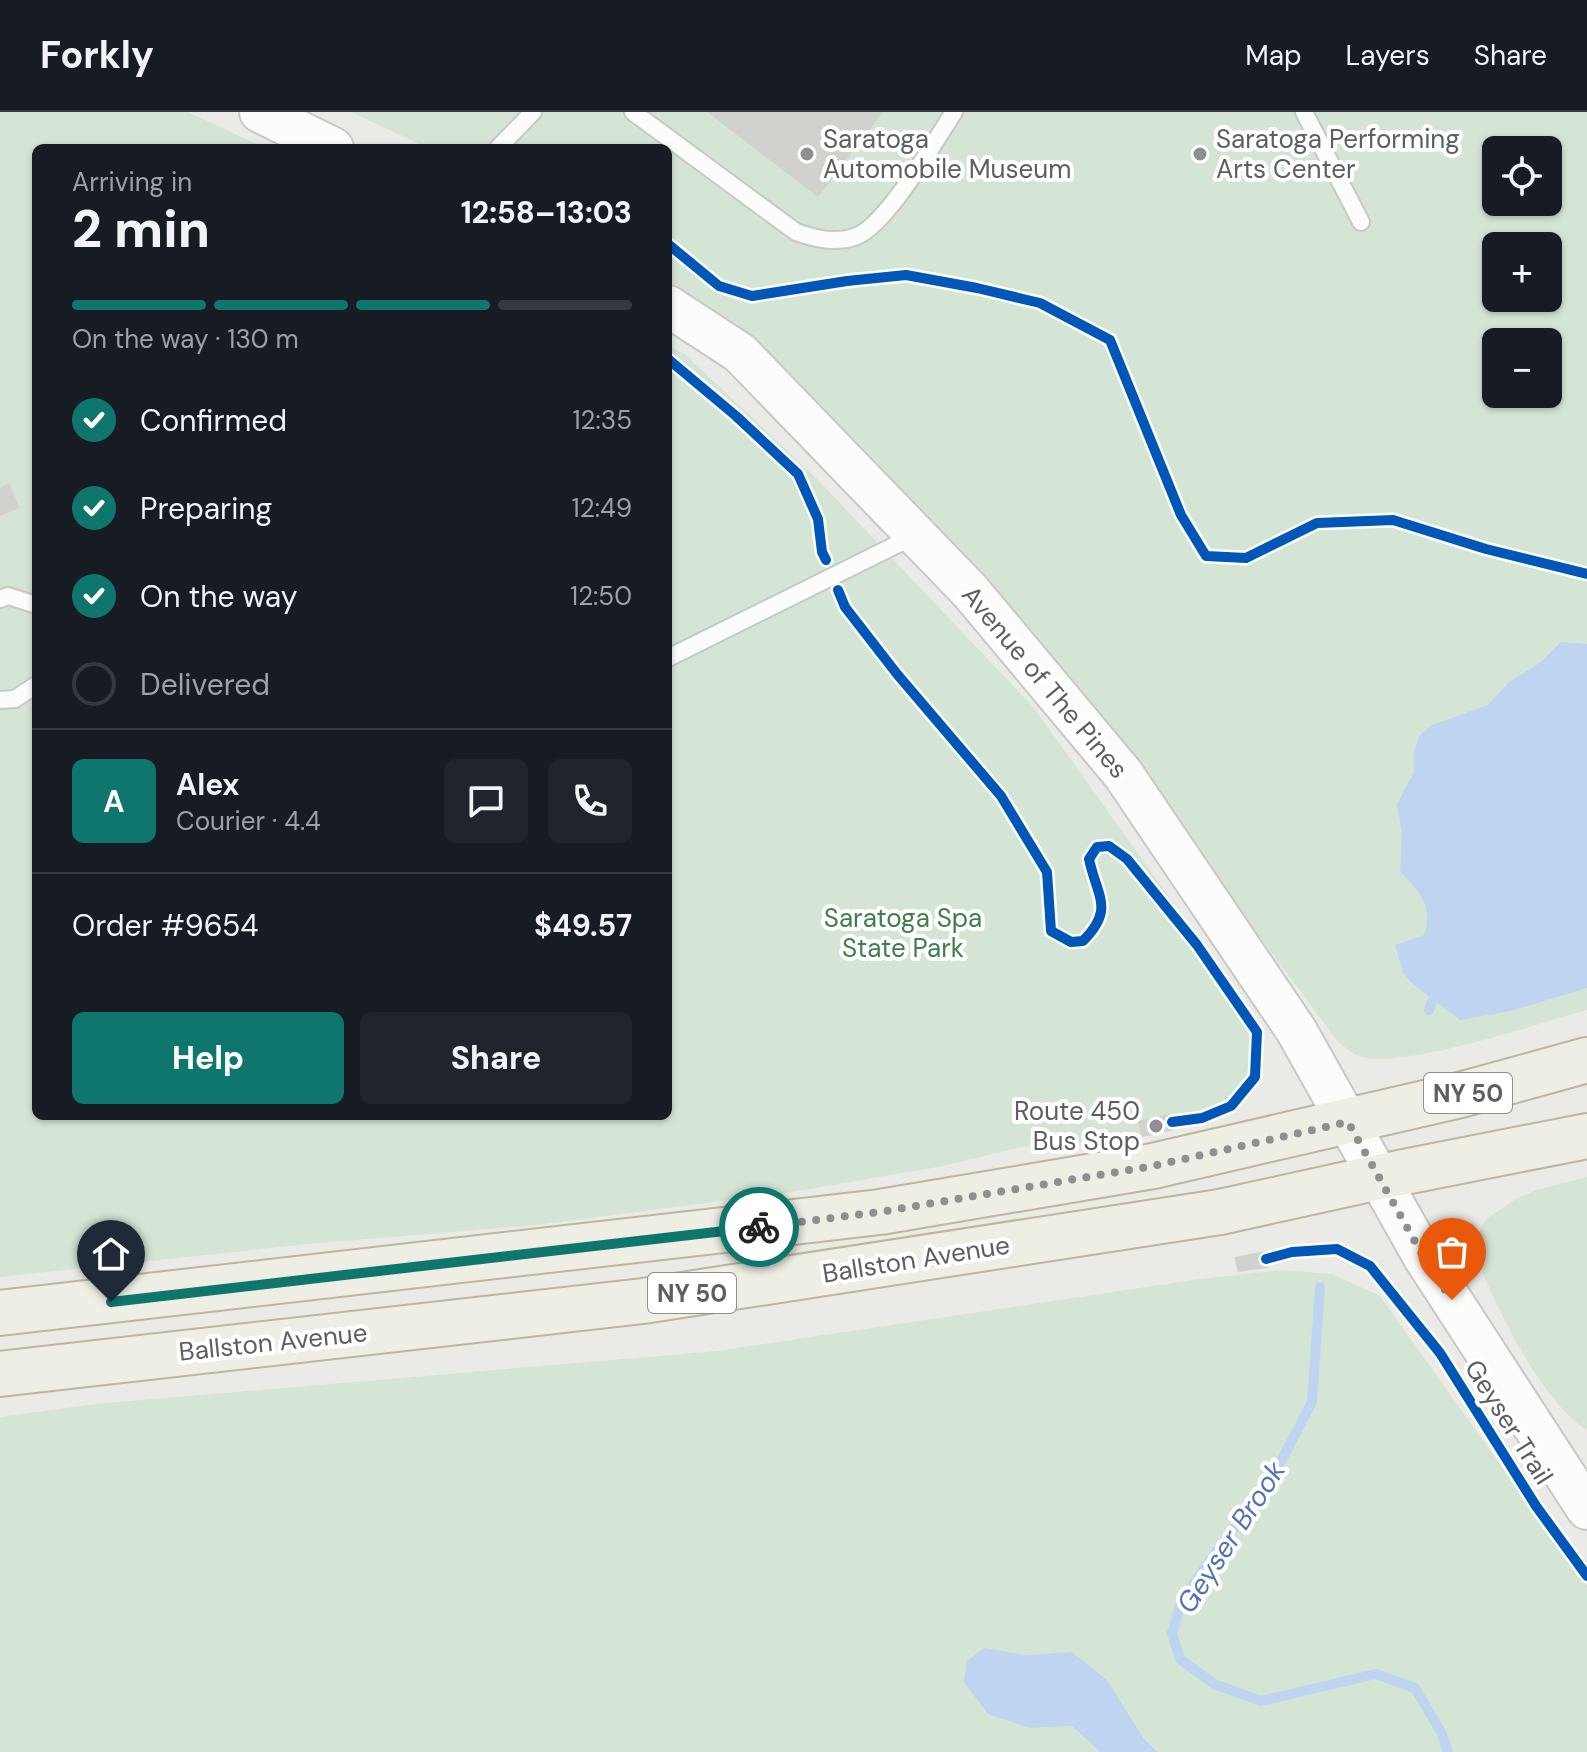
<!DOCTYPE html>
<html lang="en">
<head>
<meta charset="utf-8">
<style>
	body { margin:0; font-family:"DM Sans",sans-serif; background:#20242c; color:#f1f3f6; height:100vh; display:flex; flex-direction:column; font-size:30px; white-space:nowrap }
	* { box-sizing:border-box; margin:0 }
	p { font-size:26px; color:#9ea1a6 }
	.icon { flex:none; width:44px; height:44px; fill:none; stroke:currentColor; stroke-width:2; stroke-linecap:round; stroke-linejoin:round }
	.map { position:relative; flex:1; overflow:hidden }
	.drawer { position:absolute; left:32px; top:32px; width:640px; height:976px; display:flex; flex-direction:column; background:#171b24; border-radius:12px; box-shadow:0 2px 6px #0004 }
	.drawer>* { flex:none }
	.fabs { position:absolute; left:1482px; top:24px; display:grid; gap:16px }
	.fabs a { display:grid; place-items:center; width:80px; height:80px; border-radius:12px; background:#171b24; box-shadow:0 2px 6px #0004; font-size:40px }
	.pin { position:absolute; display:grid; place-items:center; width:68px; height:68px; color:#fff; margin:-82px -34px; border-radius:50% 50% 50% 0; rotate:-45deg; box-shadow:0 0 8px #0007 }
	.pin .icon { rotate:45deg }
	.courier { position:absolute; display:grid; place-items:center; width:80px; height:80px; margin:-40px; border:6px solid #0f766e; border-radius:50%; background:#fff; color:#222; box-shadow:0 2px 10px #0007 }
	.headline em { font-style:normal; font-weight:800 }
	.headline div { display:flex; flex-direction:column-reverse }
	.headline { display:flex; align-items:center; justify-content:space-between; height:136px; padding:0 40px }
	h1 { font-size:52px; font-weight:800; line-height:60px }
	.bar { display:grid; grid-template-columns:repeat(4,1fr); gap:12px 8px; align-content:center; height:96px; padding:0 40px }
	.bar i { height:10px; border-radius:6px; background:#363941 }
	.bar .selected { background:#0f766e }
	.bar p { grid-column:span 4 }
	.line { display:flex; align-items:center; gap:20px; padding:0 40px; border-top:2px solid #363941 }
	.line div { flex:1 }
	.round { display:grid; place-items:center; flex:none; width:84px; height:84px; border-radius:12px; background:#20242c }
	ol { padding:0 40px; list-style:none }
	li { display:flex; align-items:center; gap:24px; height:88px }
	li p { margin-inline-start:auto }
	li .icon { padding:8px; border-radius:50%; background:#0f766e; color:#fff; stroke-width:4 }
	li:last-child { color:#9ea1a6 }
	li i { width:44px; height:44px; border:4px solid #363941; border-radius:50% }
	.primary-button { display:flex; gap:16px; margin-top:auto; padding:16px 40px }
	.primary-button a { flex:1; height:92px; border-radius:12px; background:#0f766e; color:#fff; font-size:32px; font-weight:800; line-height:92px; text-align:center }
	.primary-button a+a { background:#20242c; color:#f1f3f6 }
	header { display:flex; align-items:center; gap:48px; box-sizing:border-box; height:112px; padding:0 40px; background:#171b24; border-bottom:2px solid #363941 }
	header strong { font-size:38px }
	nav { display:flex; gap:44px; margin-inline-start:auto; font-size:28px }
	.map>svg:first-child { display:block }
	.green { fill:#d5e5d5; fill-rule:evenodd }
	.water { fill:#bfd4f0 }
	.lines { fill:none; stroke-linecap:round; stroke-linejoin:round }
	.stream { stroke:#bfd4f0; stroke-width:10 }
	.building { fill:#d1d1ce }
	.service-casing { stroke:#c8c8c7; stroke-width:20 }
	.tertiary-casing { stroke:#c8c8c7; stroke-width:44 }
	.trunk-casing { stroke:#bdb798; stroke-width:48 }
	.service { stroke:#fcfcfb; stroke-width:16 }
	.tertiary { stroke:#fcfcfb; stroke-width:40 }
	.trunk { stroke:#efeee5; stroke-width:44 }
	.cycleway-casing { stroke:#fff; stroke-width:15 }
	.cycleway { stroke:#0057b8; stroke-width:10 }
	.done { stroke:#8e8f90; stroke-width:8; stroke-dasharray:0 14.4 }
	.route { stroke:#0f766e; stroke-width:10 }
	.poi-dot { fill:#8e8f90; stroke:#fff; stroke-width:3 }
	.labels { text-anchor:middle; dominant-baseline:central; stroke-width:8; stroke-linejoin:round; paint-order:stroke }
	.shield { fill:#fff; stroke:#8d8e91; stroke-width:2 }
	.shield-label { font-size:24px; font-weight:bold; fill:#5c5e62 }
	.poi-label { font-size:26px; fill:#5c5e62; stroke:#fff; text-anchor:start }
	.street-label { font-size:26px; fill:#5c5e62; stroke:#fff }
	.park-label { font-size:26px; fill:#3f7e4b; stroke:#fff }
	.water-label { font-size:28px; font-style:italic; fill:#5273b4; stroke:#fff }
</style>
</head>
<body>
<header>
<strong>Forkly</strong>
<nav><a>Map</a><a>Layers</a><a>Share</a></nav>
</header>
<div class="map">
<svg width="1587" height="1640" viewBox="0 0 1587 1640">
	<rect width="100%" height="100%" fill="#eaeae6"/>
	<!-- green -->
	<g class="green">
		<path d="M 0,0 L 188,0 L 265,36 L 36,36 L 36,1004 L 668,1004 L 668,233 L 685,242 L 817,367 L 1035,597 L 1243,889 L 1259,921 L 1260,951 L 1252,972 L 1238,993 L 1215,1009 L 1174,1015 L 1084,1035 L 1061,1037 L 1031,1033 L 938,1055 L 791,1080 L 537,1113 L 318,1131 L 0,1165 Z"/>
		<path d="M 351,0 L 1587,0 L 1587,898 C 1539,911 1401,959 1358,944 C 1351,941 1344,934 1338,930 L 1068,567 L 969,454 L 874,347 L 741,215 L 668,168 L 668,36 L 428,36 ZM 1496,38 L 1548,38 L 1548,90 L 1496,90 ZM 1496,134 L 1548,134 L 1548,186 L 1496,186 ZM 1496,230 L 1548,230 L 1548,282 L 1496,282 Z"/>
		<path d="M 1587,1065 L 1587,1318 C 1538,1287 1493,1188 1472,1135 L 1486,1107 L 1516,1087 L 1537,1078 Z"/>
		<path d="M 1282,1158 L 1332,1162 L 1380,1184 L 1587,1474 L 1587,1640 L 1158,1640 L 1144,1627 L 1107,1568 L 1072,1540 L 1027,1543 L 1001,1539 L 1030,1616 L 1072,1614 L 1100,1640 L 0,1640 L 0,1305 L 96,1292 L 717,1239 L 1200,1167 Z"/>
	</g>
	<!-- water -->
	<g class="water">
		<path d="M 1561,530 L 1587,532 L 1587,876 L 1511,899 L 1460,908 L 1414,873 L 1403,861 L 1395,833 L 1424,823 C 1434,793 1419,780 1400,759 L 1402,722 L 1397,692 L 1414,660 L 1414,640 L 1420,623 L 1432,613 L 1488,593 L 1509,570 L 1541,550 Z"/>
		<path d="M 984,1536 L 1027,1543 L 1072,1540 L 1107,1568 L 1144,1627 L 1158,1640 L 1100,1640 L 1072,1614 L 1030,1616 L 988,1602 L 964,1570 L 967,1549 Z"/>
	</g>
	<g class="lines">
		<!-- stream -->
		<g class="stream">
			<path d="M 1429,898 L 1437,877"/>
			<path d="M 1320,1175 L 1312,1290 L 1267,1376 L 1221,1433 L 1182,1488 L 1172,1521 L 1180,1547 L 1214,1572 L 1261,1589 L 1376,1562 L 1415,1576 L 1441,1620 L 1448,1640"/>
		</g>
	</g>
	<!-- building -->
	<g class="building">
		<path d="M 707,0 L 883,0 L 818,85 Z"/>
		<path d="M 9,371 L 20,396 L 0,404 L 0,376 Z"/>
		<path d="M 1169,1002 L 1174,1018 L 1142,1025 L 1138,1009 Z"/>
		<path d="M 1265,1139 L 1268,1156 L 1238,1160 L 1234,1145 Z"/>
	</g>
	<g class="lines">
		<!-- service casing -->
		<g class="service-casing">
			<g id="service">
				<path d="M 633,0 L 796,120 C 816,127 836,132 857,124 C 887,112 935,29 954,0"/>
				<path d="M 1304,0 L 1361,110"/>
				<path d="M 498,36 L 533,0"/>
				<path d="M 0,487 L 8,484 L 36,493"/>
				<path d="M 668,546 L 914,424"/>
				<path d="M 0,588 L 15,587 L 36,573"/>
			</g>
		</g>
		<!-- tertiary casing -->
		<g class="tertiary-casing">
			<g id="tertiary">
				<path d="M 260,0 L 333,36"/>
				<path d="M 668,194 L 740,241 L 970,479 L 1123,662 L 1296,918 L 1423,1144 L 1587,1397"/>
			</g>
		</g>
		<!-- trunk casing -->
		<g class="trunk-casing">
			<g id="trunk">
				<path d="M 0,1201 L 880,1100 L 1153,1054 L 1460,983 L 1587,948"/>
				<path d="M 0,1262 L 643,1189 L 1220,1100 L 1379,1065 L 1587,1024"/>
			</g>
		</g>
		<!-- service -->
		<use href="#service" class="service"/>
		<!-- tertiary -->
		<use href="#tertiary" class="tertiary"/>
		<!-- trunk -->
		<use href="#trunk" class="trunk"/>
		<!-- cycleway casing -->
		<g class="cycleway-casing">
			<g id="cycleway">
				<path d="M 668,132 L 719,174 L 752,184 L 847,169 L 906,163 L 977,176 L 1040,191 L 1110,228 L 1181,403 L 1206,444 L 1246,446 L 1317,411 L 1393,408 L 1486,437 L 1587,462"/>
				<path d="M 668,247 L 736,304 L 798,362 L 818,407 L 822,440 L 826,448"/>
				<path d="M 838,478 L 845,495 L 897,562 L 1001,684 L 1047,760 L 1051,819 L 1071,830 L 1083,829 C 1115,797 1097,785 1089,747 L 1097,735 L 1109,734 L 1127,747 L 1197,833 L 1257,920 L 1255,965 L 1231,994 L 1202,1006 L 1172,1010"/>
				<path d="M 1266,1147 L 1292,1140 L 1337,1137 L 1370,1154 L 1440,1241 L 1536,1394 L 1587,1464"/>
			</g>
		</g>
		<!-- cycleway -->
		<use href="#cycleway" class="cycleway"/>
	</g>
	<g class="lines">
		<!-- done -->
		<path class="done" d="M 759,1115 L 880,1100 L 1153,1054 L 1348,1010 L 1423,1144 L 1452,1188"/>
		<!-- route -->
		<path class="route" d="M 111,1190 L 759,1115"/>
	</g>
	<!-- markers -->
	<g class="poi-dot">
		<circle cx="807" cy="42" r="8"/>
		<circle cx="1200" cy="42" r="8"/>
		<circle cx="1156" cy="1014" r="8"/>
	</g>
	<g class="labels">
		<!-- shield labels -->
		<g class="shield">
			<rect x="1424" y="961" width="88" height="40" rx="6"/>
			<rect x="648" y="1161" width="88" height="40" rx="6"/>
		</g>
		<g class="shield-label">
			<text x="1468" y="981">NY 50</text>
			<text x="692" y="1181">NY 50</text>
		</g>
		<!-- poi labels -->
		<g class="poi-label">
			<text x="823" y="27">Saratoga<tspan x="823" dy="30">Automobile Museum</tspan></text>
			<text x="1216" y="27">Saratoga Performing<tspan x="1216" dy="30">Arts Center</tspan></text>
			<text x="1140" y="999" text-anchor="end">Route 450<tspan x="1140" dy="30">Bus Stop</tspan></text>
		</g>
		<!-- street labels -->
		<g class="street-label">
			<text transform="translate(1045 570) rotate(50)">Avenue of The Pines</text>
			<text transform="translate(916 1147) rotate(-9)">Ballston Avenue</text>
			<text transform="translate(273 1230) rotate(-6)">Ballston Avenue</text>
			<text transform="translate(1509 1310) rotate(58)">Geyser Trail</text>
		</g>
		<!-- park labels -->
		<g class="park-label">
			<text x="903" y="806">Saratoga Spa<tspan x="903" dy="30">State Park</tspan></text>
		</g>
		<!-- water labels -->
		<g class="water-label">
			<text transform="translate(1231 1425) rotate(-57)">Geyser Brook</text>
		</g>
	</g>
</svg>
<div class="fabs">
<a><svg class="icon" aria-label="locate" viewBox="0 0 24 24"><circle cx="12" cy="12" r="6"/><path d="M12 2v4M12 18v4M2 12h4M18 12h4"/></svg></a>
<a>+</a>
<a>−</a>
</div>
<div class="pin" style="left:1452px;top:1188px;background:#ea580c"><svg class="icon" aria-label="bag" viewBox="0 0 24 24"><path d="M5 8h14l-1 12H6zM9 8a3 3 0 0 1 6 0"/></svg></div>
<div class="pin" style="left:111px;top:1190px;background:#1f2937"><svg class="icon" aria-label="home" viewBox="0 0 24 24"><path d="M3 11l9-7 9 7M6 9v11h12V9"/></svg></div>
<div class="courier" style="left:759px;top:1115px"><svg class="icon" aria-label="bike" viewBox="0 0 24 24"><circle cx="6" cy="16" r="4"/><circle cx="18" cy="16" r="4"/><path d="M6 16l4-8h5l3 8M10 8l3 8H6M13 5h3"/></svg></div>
<section class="drawer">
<div class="headline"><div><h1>2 min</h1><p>Arriving in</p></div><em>12:58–13:03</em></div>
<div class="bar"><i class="selected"></i><i class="selected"></i><i class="selected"></i><i></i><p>On the way · 130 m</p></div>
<ol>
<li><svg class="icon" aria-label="check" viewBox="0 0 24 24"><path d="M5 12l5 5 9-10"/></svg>Confirmed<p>12:35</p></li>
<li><svg class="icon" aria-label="check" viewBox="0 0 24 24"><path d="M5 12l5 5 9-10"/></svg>Preparing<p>12:49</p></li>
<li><svg class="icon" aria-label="check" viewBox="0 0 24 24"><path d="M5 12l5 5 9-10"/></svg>On the way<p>12:50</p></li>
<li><i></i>Delivered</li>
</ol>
<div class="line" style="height:144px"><b class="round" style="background:#0f766e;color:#fff">A</b><div><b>Alex</b><p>Courier · 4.4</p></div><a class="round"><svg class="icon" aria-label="chat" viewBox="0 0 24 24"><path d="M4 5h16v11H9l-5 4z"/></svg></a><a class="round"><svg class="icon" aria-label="phone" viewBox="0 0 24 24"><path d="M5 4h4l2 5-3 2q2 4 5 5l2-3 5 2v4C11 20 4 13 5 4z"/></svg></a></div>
<div class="line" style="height:104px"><div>Order #9654</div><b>$49.57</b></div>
<div class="primary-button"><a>Help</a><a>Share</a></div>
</section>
</div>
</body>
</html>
